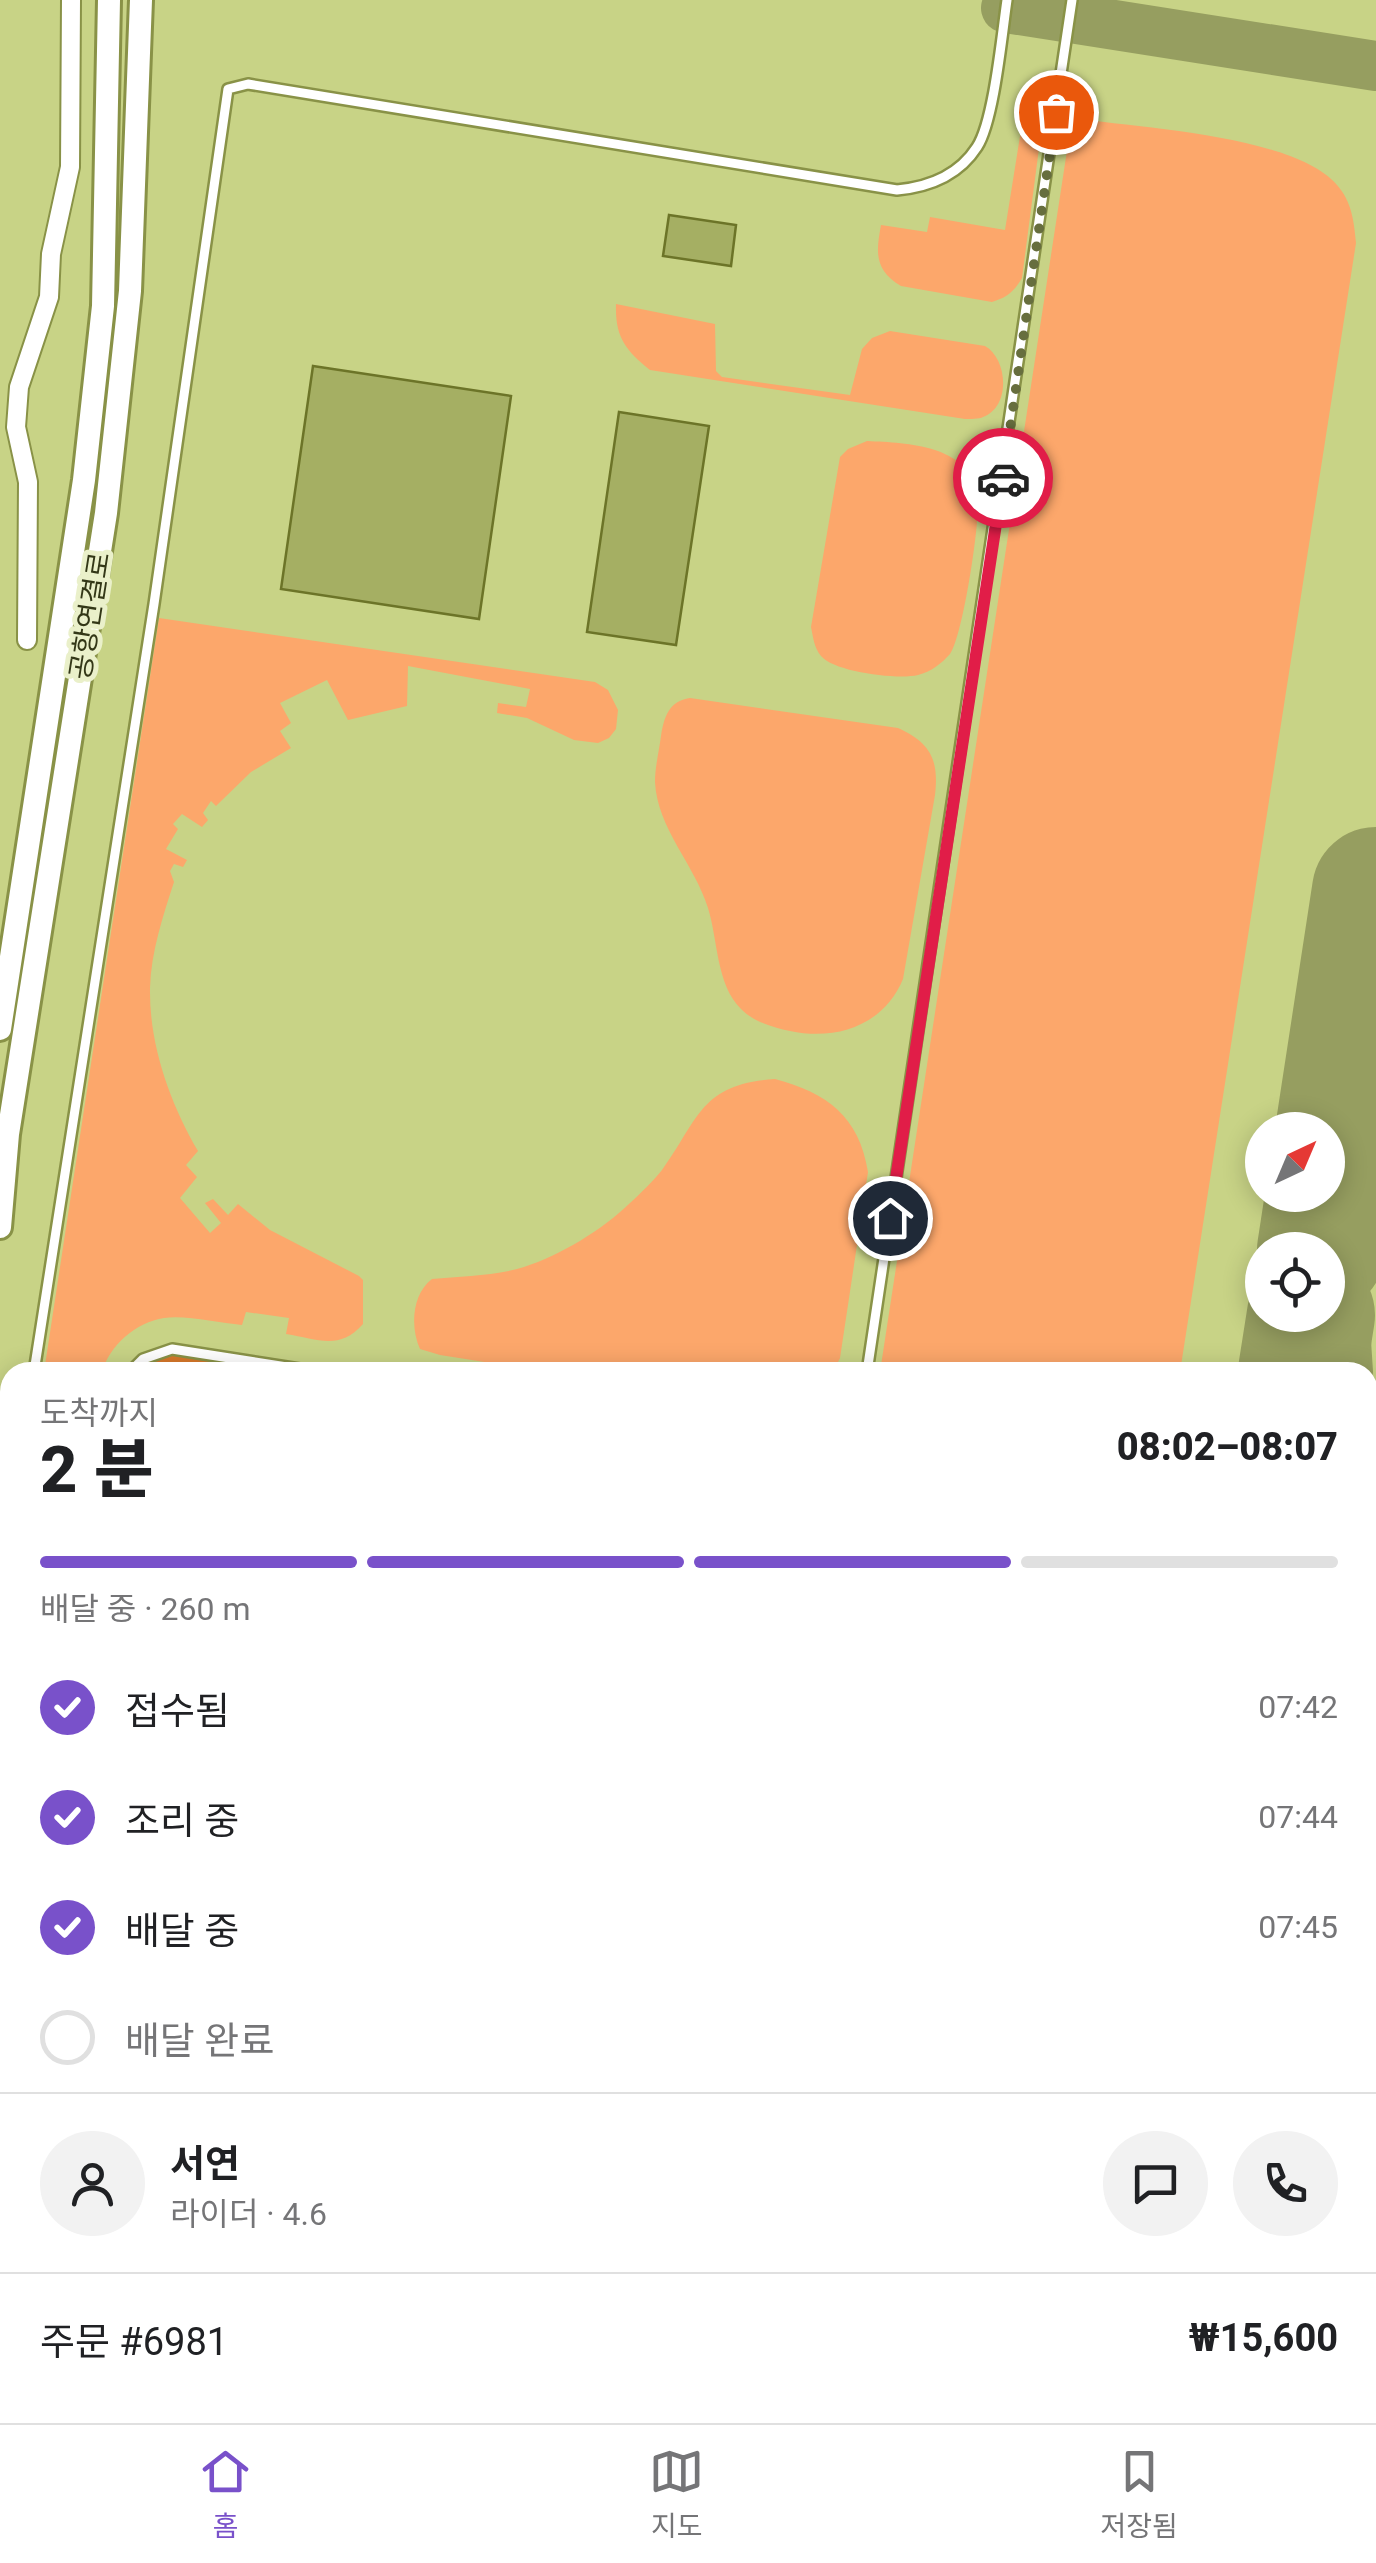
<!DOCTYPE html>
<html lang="ko">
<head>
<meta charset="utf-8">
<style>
	body { margin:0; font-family:Roboto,"Noto Sans KR",sans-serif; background:#f2f2f2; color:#202124; height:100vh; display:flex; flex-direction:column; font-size:38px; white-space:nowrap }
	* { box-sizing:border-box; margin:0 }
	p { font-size:32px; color:#757577 }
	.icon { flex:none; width:55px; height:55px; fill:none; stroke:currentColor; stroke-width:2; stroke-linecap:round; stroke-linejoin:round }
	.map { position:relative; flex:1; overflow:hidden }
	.details { position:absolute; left:0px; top:1362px; width:1378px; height:1062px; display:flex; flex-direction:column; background:#fff; border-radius:30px 30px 0 0; box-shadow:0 5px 25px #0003 }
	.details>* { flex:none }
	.needle { width:65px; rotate:44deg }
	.fabs { position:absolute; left:1245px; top:1112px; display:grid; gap:20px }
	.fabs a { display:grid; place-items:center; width:100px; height:100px; border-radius:50%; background:#fff; box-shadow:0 5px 25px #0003; font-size:50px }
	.pin { position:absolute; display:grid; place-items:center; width:85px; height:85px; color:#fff; margin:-42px; border:5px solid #fff; border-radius:50%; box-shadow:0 2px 10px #0007 }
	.courier { position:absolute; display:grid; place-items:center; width:100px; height:100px; margin:-50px; border:8px solid #e11d48; border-radius:50%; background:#fff; color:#222; box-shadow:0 2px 12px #0007 }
	.headline em { font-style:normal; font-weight:800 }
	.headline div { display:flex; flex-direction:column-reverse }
	.headline { display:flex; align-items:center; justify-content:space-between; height:170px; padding:0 40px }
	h1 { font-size:65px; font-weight:800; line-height:75px }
	.bar { display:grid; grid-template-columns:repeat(4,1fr); gap:15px 10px; align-content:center; height:120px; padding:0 40px }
	.bar i { height:12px; border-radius:8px; background:#e0e0e0 }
	.bar .selected { background:#7951ca }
	.bar p { grid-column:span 4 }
	.line { display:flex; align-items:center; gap:25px; padding:0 40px; border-top:2px solid #e0e0e0 }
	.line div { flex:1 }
	.round { display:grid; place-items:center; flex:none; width:105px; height:105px; border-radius:52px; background:#f2f2f2 }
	ol { padding:0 40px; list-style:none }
	li { display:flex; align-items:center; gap:30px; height:110px }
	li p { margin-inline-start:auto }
	li .icon { padding:10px; border-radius:50%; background:#7951ca; color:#fff; stroke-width:4 }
	li:last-child { color:#757577 }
	li i { width:55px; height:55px; border:5px solid #e0e0e0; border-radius:50% }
	.tabs { display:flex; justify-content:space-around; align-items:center; height:140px; border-top:2px solid #e0e0e0; background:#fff; font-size:28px; color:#757577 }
	.tabs a { display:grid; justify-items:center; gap:5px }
	.tabs .selected { color:#7951ca }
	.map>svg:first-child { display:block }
	.green { fill:#fca76b }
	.forest { fill:#d7782a }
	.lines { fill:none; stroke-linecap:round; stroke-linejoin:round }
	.taxiway { stroke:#969e60; stroke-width:50 }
	.runway { stroke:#969e60; stroke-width:128 }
	.building { fill:#a5af63; stroke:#6c7428; stroke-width:2.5 }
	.service-casing { stroke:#899247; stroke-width:14 }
	.minor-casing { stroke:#899247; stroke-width:22 }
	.tertiary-casing { stroke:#899247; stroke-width:28 }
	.service { stroke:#fff; stroke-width:9 }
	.minor { stroke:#fff; stroke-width:18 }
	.tertiary { stroke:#fff; stroke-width:22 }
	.rail { stroke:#646a3b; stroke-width:6; stroke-dasharray:12 12; stroke-linecap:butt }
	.done { stroke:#676e3e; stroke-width:10; stroke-dasharray:0 18 }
	.route { stroke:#e11d48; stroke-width:12 }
	.labels { text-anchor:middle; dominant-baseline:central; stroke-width:10; stroke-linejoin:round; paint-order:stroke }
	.street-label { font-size:28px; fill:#333717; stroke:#eaf0ca }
</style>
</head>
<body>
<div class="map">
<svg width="1376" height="2423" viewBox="0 0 1376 2423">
	<rect width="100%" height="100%" fill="#c8d386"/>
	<!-- green -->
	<g class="green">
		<path d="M 1072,118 C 1139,128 1294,135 1337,185 C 1352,202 1354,222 1356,243 L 1180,1372 L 880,1372 Z"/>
		<path d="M 1021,130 L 1041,133 L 1022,278 C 1014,292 1006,298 992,302 L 901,286 C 874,270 876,252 881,225 L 927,232 L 930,217 L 1005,230 Z"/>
		<path d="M 616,304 L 715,324 L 716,371 L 722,377 L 850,395 L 862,349 L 872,338 L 890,331 L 985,346 C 1008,359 1011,407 983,417 C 980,419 969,419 965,419 L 650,370 C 625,350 615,337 616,304 Z"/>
		<path d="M 867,441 C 909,443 967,445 978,493 C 981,517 963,637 950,654 C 942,663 931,672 918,675 C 898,680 834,672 821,656 C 814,648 813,636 811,627 L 840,457 L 848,449 Z"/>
		<path d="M 159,618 L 595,682 L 608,690 L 618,710 L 616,729 L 609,738 L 598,743 L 574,740 L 527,718 L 497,713 L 498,703 L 526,707 L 530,689 L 408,666 L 407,706 L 348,720 L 327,680 L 280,703 L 291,723 L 280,731 L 291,748 L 251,772 L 216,806 L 211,801 L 203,813 L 208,820 L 202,827 L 182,814 L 173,824 L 178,829 L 166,849 L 187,860 L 183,867 L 174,864 L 170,871 L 174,882 C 163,916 151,952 150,988 C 149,1045 170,1103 198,1151 L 186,1165 L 197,1177 L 180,1198 L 210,1233 L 221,1223 L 205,1203 L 213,1199 L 228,1215 L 238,1204 L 270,1230 L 359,1276 L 363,1280 L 363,1324 C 339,1351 318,1339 286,1334 L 289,1318 L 246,1312 L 242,1325 C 218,1323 187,1315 164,1318 C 136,1322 109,1346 102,1372 L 44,1372 Z"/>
		<path d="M 690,698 L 898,728 C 931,743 939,760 935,795 L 903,979 C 884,1025 837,1041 790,1031 C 772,1027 754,1022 741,1009 C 716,984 718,940 708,908 C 695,865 657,828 655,782 C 655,767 659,751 661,736 C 664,717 669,701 690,698 Z"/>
		<path d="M 775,1079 C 827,1093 859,1116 868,1172 L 840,1358 L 833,1372 L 549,1372 L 440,1355 L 420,1349 C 410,1327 412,1294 432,1279 C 462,1276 495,1276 524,1267 C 561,1255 602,1230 630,1203 C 641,1193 653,1181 662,1170 C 699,1119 700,1084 775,1079 Z"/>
		<path d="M 10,1851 L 10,2129 L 0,1989 L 0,1852 Z"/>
		<path d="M 1376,2137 L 1376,2423 L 1371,2423 L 1368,2409 L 1368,2154 Z"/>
		<path d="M 31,2415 L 516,2415 L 513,2423 L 412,2420 L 410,2423 L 32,2423 Z"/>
		<path d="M 721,2415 L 1019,2415 L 1018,2423 L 720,2423 Z"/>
	</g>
	<!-- forest -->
	<path class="forest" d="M 173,1351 L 321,1372 L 129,1372 L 142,1357 Z"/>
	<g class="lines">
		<!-- taxiway -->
		<g class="taxiway">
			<path d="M 1006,8 L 1376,66"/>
			<path d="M 1342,1108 L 1342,1279 L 1348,1372"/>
			<path d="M 1368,1535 L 1376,1570"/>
			<path d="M 1368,1918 L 1376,1905"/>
			<path d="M 1254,2415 L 1256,2423"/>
			<path d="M 1151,2423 L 1153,2415"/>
		</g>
		<!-- runway -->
		<g class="runway">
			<path d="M 1321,1250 L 1376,891"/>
			<path d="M 1302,1372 L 1311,1315"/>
			<path d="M 1144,2423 L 1145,2415"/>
		</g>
	</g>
	<!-- building -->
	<g class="building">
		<path d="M 669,215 L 736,225 L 731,266 L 663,256 Z"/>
		<path d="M 313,366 L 511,396 L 479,619 L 281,589 Z"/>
		<path d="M 619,412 L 709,426 L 676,645 L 587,632 Z"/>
	</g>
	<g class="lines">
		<!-- service casing -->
		<g class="service-casing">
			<g id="service">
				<path d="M 34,1372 L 154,604 L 228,89 L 248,84 L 897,190 C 929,187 959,175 977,147 C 994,121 1002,34 1007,0"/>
				<path d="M 130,1372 L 143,1359 L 172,1349 L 319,1372"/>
				<path d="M 867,1372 L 1072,0"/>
				<path d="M 0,1525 L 10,1523"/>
				<path d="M 1368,1786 L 1376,1787"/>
				<path d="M 642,2423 L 643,2415"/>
				<path d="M 708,2423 L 709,2415"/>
			</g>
		</g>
		<!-- minor casing -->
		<g class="minor-casing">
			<path id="minor" d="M 27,640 L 28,482 L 16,427 L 19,387 L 49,297 L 51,254 L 70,167 L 71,0"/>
		</g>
		<!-- tertiary casing -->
		<g class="tertiary-casing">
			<g id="tertiary">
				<path d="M 0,1029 L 84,480 L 103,306 L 109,0"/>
				<path d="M 0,1227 L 8,1134 L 106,513 L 130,291 L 141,0"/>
				<path d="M 0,2206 L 10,2330"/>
				<path d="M 17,2415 L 18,2423"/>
			</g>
		</g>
		<!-- service -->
		<use href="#service" class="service"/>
		<!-- minor -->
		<use href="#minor" class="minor"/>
		<!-- tertiary -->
		<use href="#tertiary" class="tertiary"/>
		<!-- rail -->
		<path class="rail" d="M 581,2423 L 583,2415"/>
	</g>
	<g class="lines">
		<!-- done -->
		<path class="done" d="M 1003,478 L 1056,112"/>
		<!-- route -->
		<path class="route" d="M 890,1218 L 1003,478"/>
	</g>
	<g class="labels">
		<!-- street labels -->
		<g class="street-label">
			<text transform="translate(90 616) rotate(-81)">공항연결로</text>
		</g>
	</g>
</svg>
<div class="fabs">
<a><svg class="needle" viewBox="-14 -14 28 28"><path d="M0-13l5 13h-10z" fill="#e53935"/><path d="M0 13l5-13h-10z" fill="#757577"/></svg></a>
<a><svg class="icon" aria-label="locate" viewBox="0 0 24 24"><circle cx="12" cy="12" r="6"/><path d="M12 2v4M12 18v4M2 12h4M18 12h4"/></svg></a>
</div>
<div class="pin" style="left:1056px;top:112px;background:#ea580c"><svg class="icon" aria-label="bag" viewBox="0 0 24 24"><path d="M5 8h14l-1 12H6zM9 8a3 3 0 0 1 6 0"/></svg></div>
<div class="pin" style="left:890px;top:1218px;background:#1f2937"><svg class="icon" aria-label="home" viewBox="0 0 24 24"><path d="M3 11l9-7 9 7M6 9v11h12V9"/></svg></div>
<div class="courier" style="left:1003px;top:478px"><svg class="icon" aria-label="car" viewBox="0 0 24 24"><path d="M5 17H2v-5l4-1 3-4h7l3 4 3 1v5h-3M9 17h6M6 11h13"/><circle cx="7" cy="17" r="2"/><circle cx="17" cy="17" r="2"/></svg></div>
<section class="details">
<div class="headline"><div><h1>2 분</h1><p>도착까지</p></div><em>08:02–08:07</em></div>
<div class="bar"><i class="selected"></i><i class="selected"></i><i class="selected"></i><i></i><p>배달 중 · 260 m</p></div>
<ol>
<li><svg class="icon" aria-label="check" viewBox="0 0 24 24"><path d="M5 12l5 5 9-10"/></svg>접수됨<p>07:42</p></li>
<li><svg class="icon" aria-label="check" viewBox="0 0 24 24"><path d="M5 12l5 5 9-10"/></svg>조리 중<p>07:44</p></li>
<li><svg class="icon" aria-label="check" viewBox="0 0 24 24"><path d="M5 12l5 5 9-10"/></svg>배달 중<p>07:45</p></li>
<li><i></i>배달 완료</li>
</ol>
<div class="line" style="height:180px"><a class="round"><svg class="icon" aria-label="person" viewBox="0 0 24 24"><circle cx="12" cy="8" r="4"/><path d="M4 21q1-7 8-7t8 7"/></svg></a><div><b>서연</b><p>라이더 · 4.6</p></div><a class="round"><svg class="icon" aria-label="chat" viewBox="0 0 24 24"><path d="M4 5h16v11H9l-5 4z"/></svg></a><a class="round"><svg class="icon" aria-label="phone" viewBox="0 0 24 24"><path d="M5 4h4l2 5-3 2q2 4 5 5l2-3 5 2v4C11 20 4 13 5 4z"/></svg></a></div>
<div class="line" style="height:130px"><div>주문 #6981</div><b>₩15,600</b></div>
</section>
</div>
<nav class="tabs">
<a class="selected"><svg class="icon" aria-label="home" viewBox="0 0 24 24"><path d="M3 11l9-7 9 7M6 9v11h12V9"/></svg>홈</a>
<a><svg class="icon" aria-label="map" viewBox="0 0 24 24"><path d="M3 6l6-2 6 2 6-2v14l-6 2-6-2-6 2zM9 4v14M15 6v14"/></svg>지도</a>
<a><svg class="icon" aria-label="saved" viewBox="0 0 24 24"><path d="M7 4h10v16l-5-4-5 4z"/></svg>저장됨</a>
</nav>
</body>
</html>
